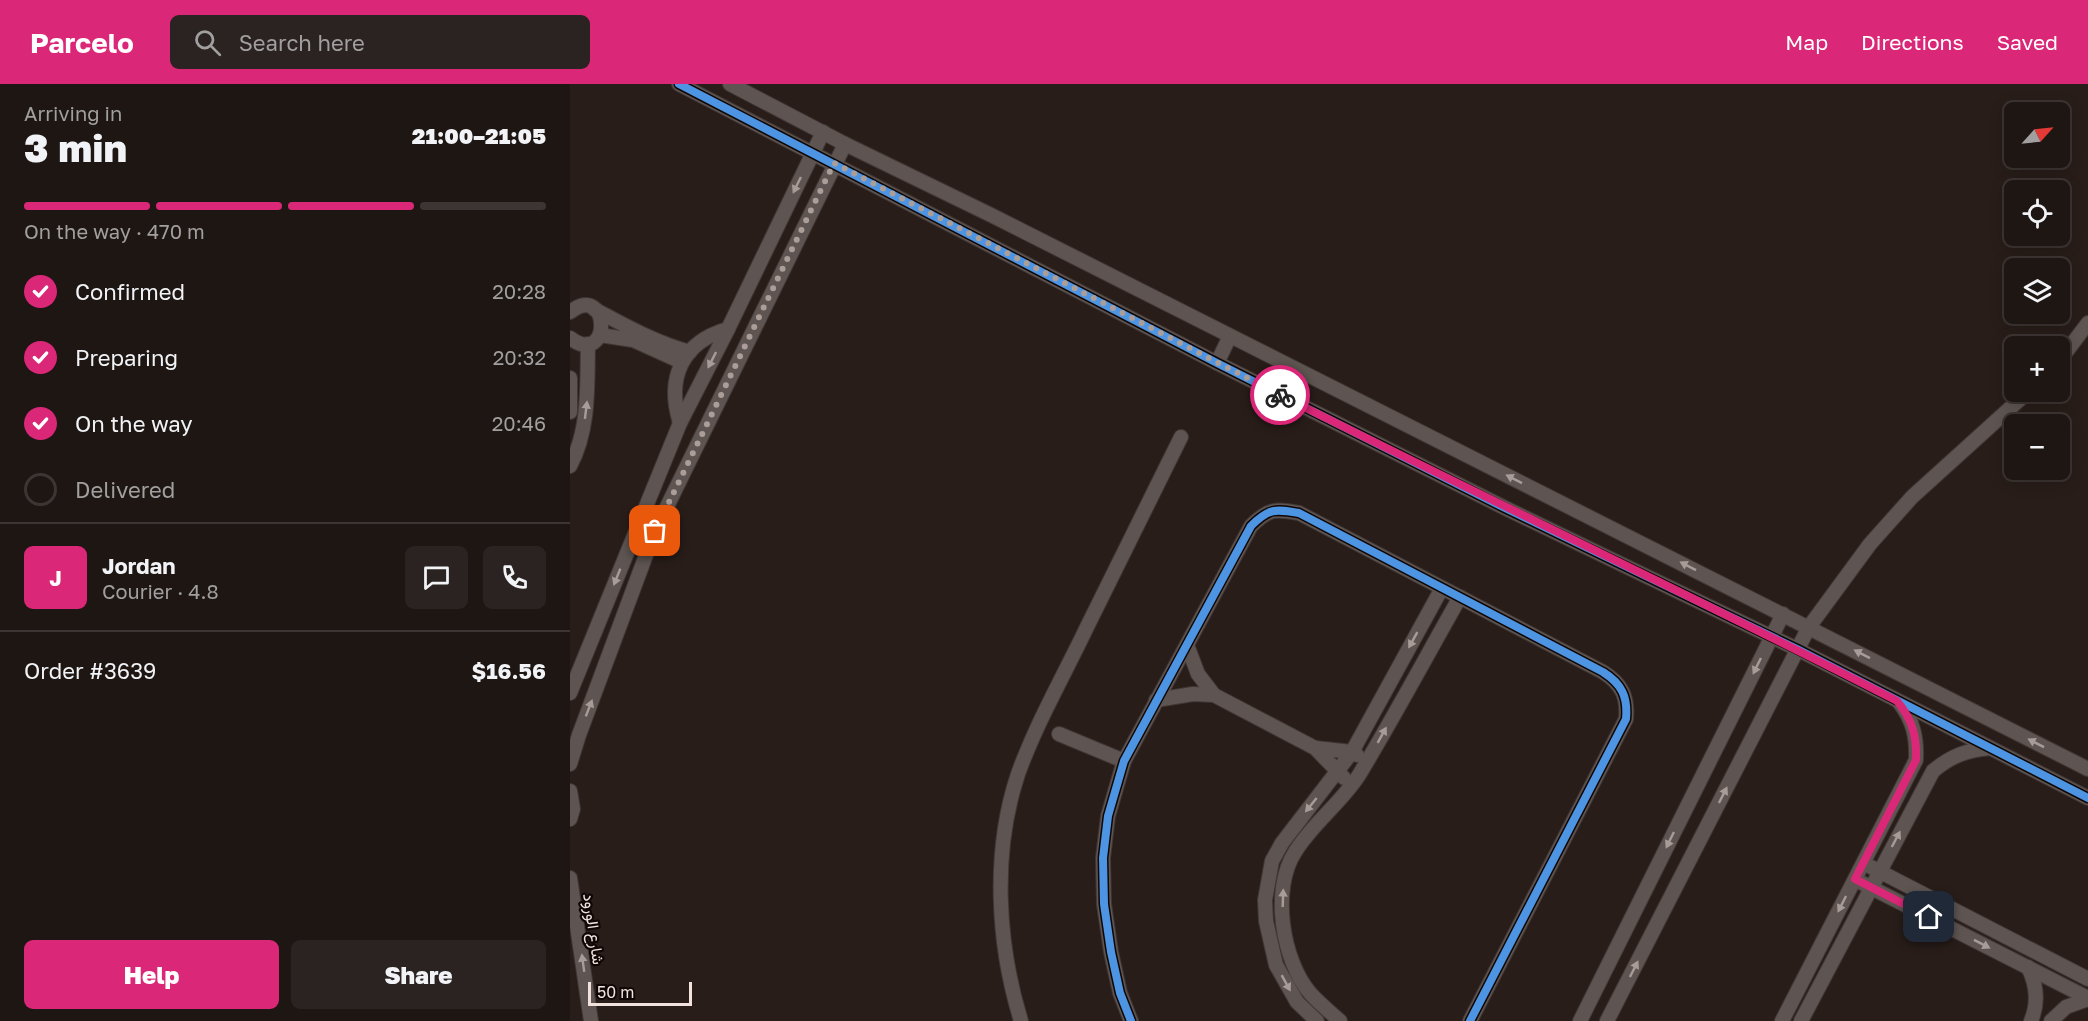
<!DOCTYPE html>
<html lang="en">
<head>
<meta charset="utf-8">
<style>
	body { margin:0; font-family:"Golos Text",Vazirmatn,sans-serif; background:#2b2321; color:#f1f3f6; height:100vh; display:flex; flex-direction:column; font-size:22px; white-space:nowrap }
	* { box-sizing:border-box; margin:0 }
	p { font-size:20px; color:#a19fa0 }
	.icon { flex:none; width:33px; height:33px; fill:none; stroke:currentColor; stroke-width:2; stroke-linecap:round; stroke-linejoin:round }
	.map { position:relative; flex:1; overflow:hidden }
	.side { display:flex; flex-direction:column; background:#1e1613; width:570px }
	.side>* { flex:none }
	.needle { width:39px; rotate:63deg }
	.fabs { position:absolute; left:1434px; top:18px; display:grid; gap:12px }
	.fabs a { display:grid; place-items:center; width:66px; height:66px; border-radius:9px; background:#1e1613; box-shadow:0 3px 15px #0003,0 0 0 2px #3c3533; font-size:30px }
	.scale { position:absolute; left:18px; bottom:15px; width:104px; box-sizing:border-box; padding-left:6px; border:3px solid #f1e2dd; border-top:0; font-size:16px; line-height:21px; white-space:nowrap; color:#f1e2dd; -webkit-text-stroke:4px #0f0705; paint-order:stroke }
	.pin { position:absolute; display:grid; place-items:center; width:51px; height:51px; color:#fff; margin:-26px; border-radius:12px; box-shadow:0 3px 9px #0006 }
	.courier { position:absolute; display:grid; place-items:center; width:60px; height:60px; margin:-30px; border:4px solid #db2777; border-radius:50%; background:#fff; color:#222; box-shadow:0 2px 8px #0007 }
	.summary em { font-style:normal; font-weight:800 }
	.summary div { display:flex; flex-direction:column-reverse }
	.summary { display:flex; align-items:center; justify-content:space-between; height:102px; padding:0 24px }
	h1 { font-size:39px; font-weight:800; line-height:45px }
	.bar { display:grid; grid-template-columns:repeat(4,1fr); gap:9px 6px; align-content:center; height:72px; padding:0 24px }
	.bar i { height:8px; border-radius:4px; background:#3c3533 }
	.bar .current { background:#db2777 }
	.bar p { grid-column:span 4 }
	.line { display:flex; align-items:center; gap:15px; padding:0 24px; border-top:2px solid #3c3533 }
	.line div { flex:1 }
	.round { display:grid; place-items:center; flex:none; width:63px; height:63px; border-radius:9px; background:#2b2321 }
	ol { padding:0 24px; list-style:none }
	li { display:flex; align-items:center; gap:18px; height:66px }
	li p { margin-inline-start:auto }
	li .icon { padding:6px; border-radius:50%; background:#db2777; color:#fff; stroke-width:4 }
	li:last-child { color:#a19fa0 }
	li i { width:33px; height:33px; border:3px solid #3c3533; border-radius:50% }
	.cta { display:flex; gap:12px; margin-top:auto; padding:12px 24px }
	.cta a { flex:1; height:69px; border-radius:9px; background:#db2777; color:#fff; font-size:24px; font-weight:800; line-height:69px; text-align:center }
	.cta a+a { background:#2b2321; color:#f1f3f6 }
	header { display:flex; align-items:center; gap:36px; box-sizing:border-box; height:84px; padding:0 30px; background:#db2777; color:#fff }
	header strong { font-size:28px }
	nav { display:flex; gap:33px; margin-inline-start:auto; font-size:21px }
	.search { width:420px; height:54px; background:#2b2321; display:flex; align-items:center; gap:15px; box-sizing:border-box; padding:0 21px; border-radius:9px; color:#a19fa0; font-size:22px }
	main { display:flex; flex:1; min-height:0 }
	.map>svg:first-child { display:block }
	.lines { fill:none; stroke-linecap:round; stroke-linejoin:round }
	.street-casing { stroke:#413735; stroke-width:16 }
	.street { stroke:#5e5552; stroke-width:14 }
	.cycleway-casing { stroke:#0f0705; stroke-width:11 }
	.cycleway { stroke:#4d94e3; stroke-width:8 }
	.oneway { fill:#a89c98 }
	.done { stroke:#ab9d98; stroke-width:6; stroke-dasharray:0 10.8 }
	.route { stroke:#db2777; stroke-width:8 }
	.labels { text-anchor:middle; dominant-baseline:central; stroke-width:4.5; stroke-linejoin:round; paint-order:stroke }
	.street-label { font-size:16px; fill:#f1e2dd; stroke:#0f0705 }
</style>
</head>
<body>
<header>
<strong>Parcelo</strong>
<div class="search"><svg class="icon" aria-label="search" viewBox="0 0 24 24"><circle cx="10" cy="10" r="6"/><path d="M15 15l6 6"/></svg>Search here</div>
<nav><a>Map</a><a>Directions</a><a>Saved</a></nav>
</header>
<main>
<section class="side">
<div class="summary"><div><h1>3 min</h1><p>Arriving in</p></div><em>21:00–21:05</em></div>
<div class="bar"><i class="current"></i><i class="current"></i><i class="current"></i><i></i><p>On the way · 470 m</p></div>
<ol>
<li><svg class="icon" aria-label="check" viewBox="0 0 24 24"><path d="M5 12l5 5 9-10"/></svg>Confirmed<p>20:28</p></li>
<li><svg class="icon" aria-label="check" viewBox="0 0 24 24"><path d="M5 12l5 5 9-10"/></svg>Preparing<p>20:32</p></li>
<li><svg class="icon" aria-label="check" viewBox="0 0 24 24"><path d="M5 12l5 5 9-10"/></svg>On the way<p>20:46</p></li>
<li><i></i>Delivered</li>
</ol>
<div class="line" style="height:108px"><b class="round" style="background:#db2777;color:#fff">J</b><div><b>Jordan</b><p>Courier · 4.8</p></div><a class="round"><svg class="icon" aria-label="chat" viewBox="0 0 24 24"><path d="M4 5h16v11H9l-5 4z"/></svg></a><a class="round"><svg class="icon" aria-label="phone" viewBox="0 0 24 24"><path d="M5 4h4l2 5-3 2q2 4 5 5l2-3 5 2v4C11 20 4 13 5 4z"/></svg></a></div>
<div class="line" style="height:78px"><div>Order #3639</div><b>$16.56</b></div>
<div class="cta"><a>Help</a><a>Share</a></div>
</section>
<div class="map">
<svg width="1518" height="937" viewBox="0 0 1518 937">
	<rect width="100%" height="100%" fill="#281d19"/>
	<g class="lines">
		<!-- street casing -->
		<g class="street-casing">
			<g id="street">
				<path d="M 109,0 L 647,279 L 935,424 L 1227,565 L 1518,714"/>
				<path d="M 160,0 L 275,60 L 423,132 L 1518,685"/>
				<path d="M 24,225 C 54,241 86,259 120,268"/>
				<path d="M 0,228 C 41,197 42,285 0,254"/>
				<path d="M 30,251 L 63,256 L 107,276"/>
				<path d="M 1490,276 L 1518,239"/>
				<path d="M 647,279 L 660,252"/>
				<path d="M 0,294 L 0,328"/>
				<path d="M 110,339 C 96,294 112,258 158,245"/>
				<path d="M 0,382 C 20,345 17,300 18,260"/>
				<path d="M 617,561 L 628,590 L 644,611 L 745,664 L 774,694"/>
				<path d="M 0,609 L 110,339 L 158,245 L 253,48"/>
				<path d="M 586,616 L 623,610 L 644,611"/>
				<path d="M 489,650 L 554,677"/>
				<path d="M 745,664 L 782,668 L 787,671"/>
				<path d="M 0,680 L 9,651 L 85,447 L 275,60"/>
				<path d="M 0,707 L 3,725 L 0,735"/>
				<path d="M 1301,783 L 1518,895"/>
				<path d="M 0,794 L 21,937"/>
				<path d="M 1292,799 L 1518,914"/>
				<path d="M 1458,883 C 1467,901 1469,918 1461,937"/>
				<path d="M 451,937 C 427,859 422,768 448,690 C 466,640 493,593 516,545 C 548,481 579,417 611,353"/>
				<path d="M 561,937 L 550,909 L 541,868 L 534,820 L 533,774 L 538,732 L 554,677 L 681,442 C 699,424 705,425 729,429 L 1033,588 C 1052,600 1058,613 1056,635 L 900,937"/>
				<path d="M 747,937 L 727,918 L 706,881 L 696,837 L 695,816 L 702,777 L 712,759 L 782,668 L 872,504"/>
				<path d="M 770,937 C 760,928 749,919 740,909 C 712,876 701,805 725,768 C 742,740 771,719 789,691 C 824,633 856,573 890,513"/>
				<path d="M 1010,937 L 1213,530"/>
				<path d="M 1037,937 L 1239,543 L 1300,460 L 1342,413 L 1458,308"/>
				<path d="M 1212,937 L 1346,676 C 1347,653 1343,636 1329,618"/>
				<path d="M 1231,937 L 1363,687 C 1381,672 1397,666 1420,664"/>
				<path d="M 1481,937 L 1496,923 L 1518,915"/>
			</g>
		</g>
		<!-- street -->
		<use href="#street" class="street"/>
		<!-- cycleway casing -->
		<g class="cycleway-casing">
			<g id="cycleway">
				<path d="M 109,0 L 647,279 L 935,424 L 1227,565 L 1518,714"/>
				<path d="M 561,937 L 550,909 L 541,868 L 534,820 L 533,774 L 538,732 L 554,677 L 681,442 C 699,424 705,425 729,429 L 1033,588 C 1052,600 1058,613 1056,635 L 900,937"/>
			</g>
		</g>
		<!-- cycleway -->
		<use href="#cycleway" class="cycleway"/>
	</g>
	<!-- one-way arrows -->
	<defs><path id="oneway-solid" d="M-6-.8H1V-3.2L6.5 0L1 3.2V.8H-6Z" transform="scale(1.5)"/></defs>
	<g class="oneway">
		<use href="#oneway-solid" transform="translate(227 101) rotate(116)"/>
		<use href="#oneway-solid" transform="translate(142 276) rotate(117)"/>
		<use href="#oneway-solid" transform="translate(16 326) rotate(-83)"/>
		<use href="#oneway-solid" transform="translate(944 395) rotate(-153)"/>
		<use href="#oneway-solid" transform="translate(1118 482) rotate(-153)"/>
		<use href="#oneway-solid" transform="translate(47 493) rotate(112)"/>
		<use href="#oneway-solid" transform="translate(843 556) rotate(119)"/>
		<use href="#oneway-solid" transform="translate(1292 570) rotate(-153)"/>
		<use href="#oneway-solid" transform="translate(1187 582) rotate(116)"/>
		<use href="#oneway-solid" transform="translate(19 624) rotate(-69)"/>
		<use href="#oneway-solid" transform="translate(812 651) rotate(-61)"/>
		<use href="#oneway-solid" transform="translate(1466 659) rotate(-153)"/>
		<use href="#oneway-solid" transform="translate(1153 711) rotate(-63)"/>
		<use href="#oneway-solid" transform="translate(741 721) rotate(129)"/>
		<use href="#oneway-solid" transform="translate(1326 755) rotate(-62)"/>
		<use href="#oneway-solid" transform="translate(1100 756) rotate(116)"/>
		<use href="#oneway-solid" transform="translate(713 814) rotate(-88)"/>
		<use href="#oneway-solid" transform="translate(1272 820) rotate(117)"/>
		<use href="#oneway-solid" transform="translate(1412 860) rotate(27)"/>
		<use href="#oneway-solid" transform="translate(13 879) rotate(-98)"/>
		<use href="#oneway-solid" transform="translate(1064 885) rotate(-63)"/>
		<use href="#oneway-solid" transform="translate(716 899) rotate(61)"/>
	</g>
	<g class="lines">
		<!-- done -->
		<path class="done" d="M 85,447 L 264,79 L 710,311"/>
		<!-- route -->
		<path class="route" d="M 710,311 C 915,414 1123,512 1327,617 C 1342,635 1347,652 1346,676 L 1285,795 L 1359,833"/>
	</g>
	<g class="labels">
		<!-- street labels -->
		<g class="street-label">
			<text transform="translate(24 845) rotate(82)">شارع الورود</text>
		</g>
	</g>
</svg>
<div class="fabs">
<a><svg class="needle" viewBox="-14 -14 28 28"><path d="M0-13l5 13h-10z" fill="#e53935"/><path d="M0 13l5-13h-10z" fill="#a19fa0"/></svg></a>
<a><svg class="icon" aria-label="locate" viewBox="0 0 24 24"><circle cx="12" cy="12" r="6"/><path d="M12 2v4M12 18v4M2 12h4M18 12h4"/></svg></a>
<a><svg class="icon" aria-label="layers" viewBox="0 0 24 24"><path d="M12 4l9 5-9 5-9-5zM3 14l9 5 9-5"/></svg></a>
<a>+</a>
<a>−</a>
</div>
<div class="scale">50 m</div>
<div class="pin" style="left:85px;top:447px;background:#ea580c"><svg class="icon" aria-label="bag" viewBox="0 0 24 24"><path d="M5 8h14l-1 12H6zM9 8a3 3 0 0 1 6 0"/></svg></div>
<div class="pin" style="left:1359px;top:833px;background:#1f2937"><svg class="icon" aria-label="home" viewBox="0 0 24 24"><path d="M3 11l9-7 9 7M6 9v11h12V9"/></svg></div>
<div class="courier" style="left:710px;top:311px"><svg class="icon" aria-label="bike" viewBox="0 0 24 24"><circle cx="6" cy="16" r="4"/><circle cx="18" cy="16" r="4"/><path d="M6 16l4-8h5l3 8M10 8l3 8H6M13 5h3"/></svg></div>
</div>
</main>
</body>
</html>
